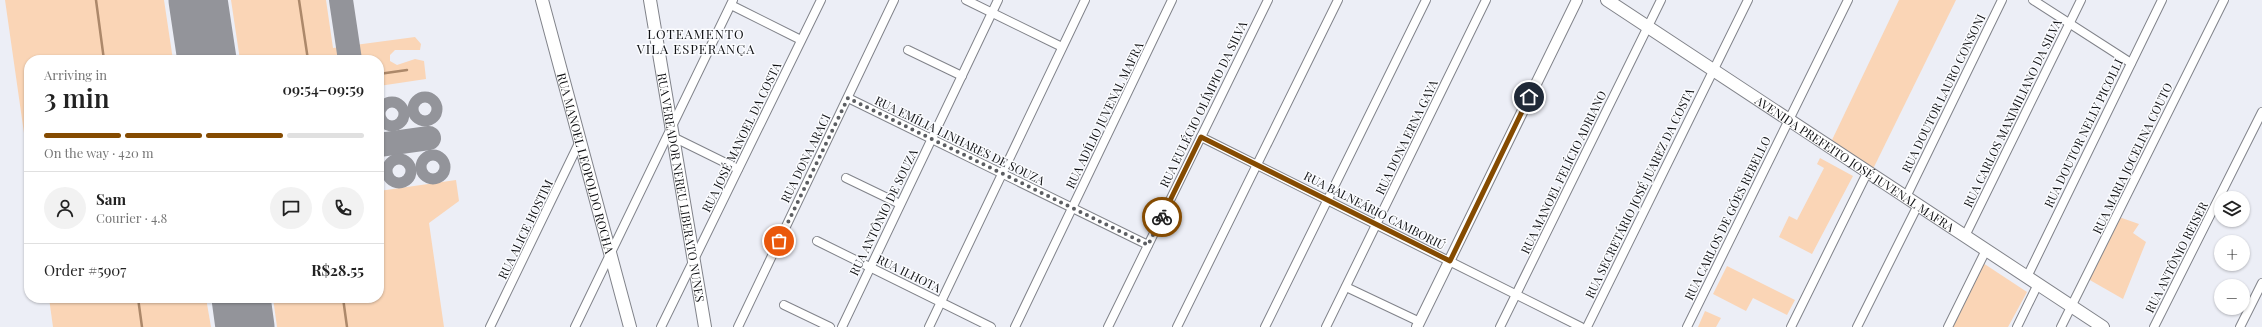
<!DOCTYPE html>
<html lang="en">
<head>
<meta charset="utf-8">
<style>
	body { margin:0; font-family:"Playfair Display",serif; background:#f2f2f2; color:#222; height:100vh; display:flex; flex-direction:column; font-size:15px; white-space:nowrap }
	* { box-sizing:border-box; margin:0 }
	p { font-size:13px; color:#767676 }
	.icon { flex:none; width:22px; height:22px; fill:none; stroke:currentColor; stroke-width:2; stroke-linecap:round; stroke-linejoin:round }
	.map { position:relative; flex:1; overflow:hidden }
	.details { position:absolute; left:24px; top:55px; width:360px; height:248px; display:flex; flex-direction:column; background:#fff; border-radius:16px; box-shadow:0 1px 3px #0004 }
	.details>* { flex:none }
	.buttons { position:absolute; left:2214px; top:191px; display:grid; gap:8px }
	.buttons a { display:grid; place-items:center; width:36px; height:36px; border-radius:50%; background:#fff; box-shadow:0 1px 3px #0004; font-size:20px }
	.pin { position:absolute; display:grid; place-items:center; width:34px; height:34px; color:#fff; margin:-17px; border:2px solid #fff; border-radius:50%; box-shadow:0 1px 4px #0007 }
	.courier { position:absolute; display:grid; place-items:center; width:40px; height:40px; margin:-20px; border:3px solid #854b01; border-radius:50%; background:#fff; color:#222; box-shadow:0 1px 5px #0007 }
	.head em { font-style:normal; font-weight:600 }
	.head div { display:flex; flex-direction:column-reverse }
	.head { display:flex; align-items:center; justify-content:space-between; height:68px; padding:0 20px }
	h1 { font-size:26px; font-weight:600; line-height:30px }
	.bar { display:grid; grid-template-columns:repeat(4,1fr); gap:6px 4px; align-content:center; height:48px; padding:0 20px }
	.bar i { height:5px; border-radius:3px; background:#e0e0e0 }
	.bar .on { background:#854b01 }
	.bar p { grid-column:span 4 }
	.line { display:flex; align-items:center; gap:10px; padding:0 20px; border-top:1px solid #e0e0e0 }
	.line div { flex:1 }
	.round { display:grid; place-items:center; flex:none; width:42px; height:42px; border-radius:21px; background:#f2f2f2 }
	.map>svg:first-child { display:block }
	.green { fill:#fad5b6 }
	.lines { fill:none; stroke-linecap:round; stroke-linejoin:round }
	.stream { stroke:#ac886a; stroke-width:2.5 }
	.taxiway { stroke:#93949a; stroke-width:24 }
	.runway { stroke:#93949a; stroke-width:59 }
	.minor-casing { stroke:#81838a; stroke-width:10 }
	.tertiary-casing { stroke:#81838a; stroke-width:12 }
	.secondary-casing { stroke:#81838a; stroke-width:14 }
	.minor { stroke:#fff; stroke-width:8 }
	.tertiary { stroke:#fff; stroke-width:10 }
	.secondary { stroke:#fff; stroke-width:12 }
	.done { stroke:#5c5e62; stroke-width:4; stroke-dasharray:0 7.2 }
	.route { stroke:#854b01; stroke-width:5 }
	.labels { text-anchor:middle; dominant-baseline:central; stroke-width:3; stroke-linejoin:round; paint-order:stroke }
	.street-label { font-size:12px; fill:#0f1013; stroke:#fbfcff }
	.neighbourhood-label { font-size:13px; letter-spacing:1px; fill:#0f1013; stroke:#fbfcff }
</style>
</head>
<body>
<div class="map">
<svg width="2262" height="327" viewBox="0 0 2262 327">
	<rect width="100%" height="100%" fill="#eceef6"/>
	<!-- green -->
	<g class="green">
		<path d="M 5,0 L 164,0 L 173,60 L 29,60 L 29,168 Z"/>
		<path d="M 231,0 L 326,0 L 333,48 L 340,47 L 342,60 L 240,60 Z"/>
		<path d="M 1899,0 L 1956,0 L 1873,169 L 1832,140 Z"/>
		<path d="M 415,37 L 421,44 L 420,50 L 395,50 L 390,55 L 390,61 L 397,65 L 415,59 L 424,61 L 426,79 L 379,86 L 379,60 L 357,60 L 355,45 Z"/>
		<path d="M 1820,158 L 1853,176 L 1812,254 L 1779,237 L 1789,216 L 1797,220 L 1824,168 L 1817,164 Z"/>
		<path d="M 456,180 L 459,201 L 429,223 L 444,327 L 277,327 L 273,298 L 379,298 L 379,191 Z"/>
		<path d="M 2119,217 L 2139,224 L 2133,233 L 2146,242 L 2123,299 L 2088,279 Z"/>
		<path d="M 1983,263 L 2027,292 L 2008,327 L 1950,327 Z"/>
		<path d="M 1727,266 L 1795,300 L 1787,315 L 1753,298 L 1746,311 L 1713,294 Z"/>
		<path d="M 49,298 L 206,298 L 211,327 L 53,327 Z"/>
		<path d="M 1705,311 L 1721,318 L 1716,327 L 1698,327 Z"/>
	</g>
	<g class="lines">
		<!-- stream -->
		<g class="stream">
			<path d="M 96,0 L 104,60"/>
			<path d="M 299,0 L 308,60"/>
			<path d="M 379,74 L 407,70"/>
			<path d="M 138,298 L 142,327"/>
			<path d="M 343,298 L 347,327"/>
		</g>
		<!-- taxiway -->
		<g class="taxiway">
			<path d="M 200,0 L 205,35"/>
			<path d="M 341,0 L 350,60"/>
			<circle cx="425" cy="109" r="5.5"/>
			<circle cx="392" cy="114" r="5.5"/>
			<path d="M 379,145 L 429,138"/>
			<circle cx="433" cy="167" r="5.5"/>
			<circle cx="399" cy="171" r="5.5"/>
		</g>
		<!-- runway -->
		<g class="runway">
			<path d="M 198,0 L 207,60"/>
			<path d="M 241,298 L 245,327"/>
		</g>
		<!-- minor casing -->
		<g class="minor-casing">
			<g id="minor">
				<path d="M 966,0 L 1062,47"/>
				<path d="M 2033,0 L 2131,63"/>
				<path d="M 731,5 L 801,40"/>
				<path d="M 908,50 L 962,76"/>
				<path d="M 848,98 L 1148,245"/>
				<path d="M 673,137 L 738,169"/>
				<path d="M 1201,137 L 1581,327"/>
				<path d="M 846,178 L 900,204"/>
				<path d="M 1906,197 L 2002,0"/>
				<path d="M 1965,236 L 2081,0"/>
				<path d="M 817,241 L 991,327"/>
				<path d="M 2027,277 L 2162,0"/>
				<path d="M 1346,287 L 1420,322"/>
				<path d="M 784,305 L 830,327"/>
				<path d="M 490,327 L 580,141"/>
				<path d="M 575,327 L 733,0"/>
				<path d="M 661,327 L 821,0"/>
				<path d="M 738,327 L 894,0"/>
				<path d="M 842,327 L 998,0"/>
				<path d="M 929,327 L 1085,0"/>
				<path d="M 1015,327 L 1172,0"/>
				<path d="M 1108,327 L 1268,0"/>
				<path d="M 1177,327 L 1338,0"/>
				<path d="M 1265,327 L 1426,0"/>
				<path d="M 1326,327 L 1486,0"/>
				<path d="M 1500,327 L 1661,0"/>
				<path d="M 1587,327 L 1748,0"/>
				<path d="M 1687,327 L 1848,0"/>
				<path d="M 1791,327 L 1868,171"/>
				<path d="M 1857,327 L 1918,205"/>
				<path d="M 1948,327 L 1986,250"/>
				<path d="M 2017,327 L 2038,284"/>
				<path d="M 2061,327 L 2224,0"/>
				<path d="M 2154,327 L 2262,112"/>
				<path d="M 2240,327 L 2262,283"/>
			</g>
		</g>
		<!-- tertiary casing -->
		<g class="tertiary-casing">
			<path id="tertiary" d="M 1417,327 L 1577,0"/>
		</g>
		<!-- secondary casing -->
		<g class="secondary-casing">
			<g id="secondary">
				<path id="s1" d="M 542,0 L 630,327"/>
				<path id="s2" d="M 650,0 L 705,327"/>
				<path id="s3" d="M 1607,0 L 2103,327"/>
			</g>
		</g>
		<!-- minor -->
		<use href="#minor" class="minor"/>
		<!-- tertiary -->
		<use href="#tertiary" class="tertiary"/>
		<!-- secondary -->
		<use href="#secondary" class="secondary"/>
	</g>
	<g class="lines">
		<!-- done -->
		<path class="done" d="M 779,241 L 848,98 L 1148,245 L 1162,217"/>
		<!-- route -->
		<path class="route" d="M 1162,217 L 1201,137 L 1450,261 L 1529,97"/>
	</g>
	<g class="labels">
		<!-- street labels -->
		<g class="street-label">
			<text transform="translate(1943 93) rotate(-64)">RUA DOUTOR LAURO CONSONI</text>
			<text transform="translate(1203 104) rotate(-64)">RUA EULÉCIO OLÍMPIO DA SILVA</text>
			<text transform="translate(2012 113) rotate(-64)">RUA CARLOS MAXIMILIANO DA SILVA</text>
			<text transform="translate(1104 115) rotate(-64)">RUA ADÍLIO JUVENAL MAFRA</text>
			<text transform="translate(2083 133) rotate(-64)">RUA DOUTOR NELLY PICOLLI</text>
			<text transform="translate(741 137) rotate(-64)">RUA JOSÉ MANOEL DA COSTA</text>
			<text transform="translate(1406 137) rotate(-64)">RUA DONA ERNA GAYA</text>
			<text transform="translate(960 140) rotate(26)">RUA EMÍLIA LINHARES DE SOUZA</text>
			<text transform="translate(805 158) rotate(-64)">RUA DONA ARACI</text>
			<text transform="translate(2132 158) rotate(-64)">RUA MARIA JOCELINA COUTO</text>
			<text stroke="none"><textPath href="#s1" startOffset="169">RUA MANOEL LEOPOLDO ROCHA</textPath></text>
			<text stroke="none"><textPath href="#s3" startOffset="297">AVENIDA PREFEITO JOSÉ JUVENAL MAFRA</textPath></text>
			<text transform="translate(1563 172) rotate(-64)">RUA MANOEL FELÍCIO ADRIANO</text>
			<text stroke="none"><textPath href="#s2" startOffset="190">RUA VEREADOR NEREU LIBERATO NUNES</textPath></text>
			<text transform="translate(1639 193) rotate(-64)">RUA SECRETÁRIO JOSÉ JUAREZ DA COSTA</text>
			<text transform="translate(1375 210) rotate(27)">RUA BALNEÁRIO CAMBORIÚ</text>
			<text transform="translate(883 212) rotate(-64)">RUA ANTÔNIO DE SOUZA</text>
			<text transform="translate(1727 218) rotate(-64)">RUA CARLOS DE GÓES REBELLO</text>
			<text transform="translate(525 229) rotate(-64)">RUA ALICE HOSTIM</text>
			<text transform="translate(2176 257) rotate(-63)">RUA ANTÔNIO REISER</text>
			<text transform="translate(909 273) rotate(26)">RUA ILHOTA</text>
		</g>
		<!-- neighbourhood labels -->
		<g class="neighbourhood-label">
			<text x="696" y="33">LOTEAMENTO<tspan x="696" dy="15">VILA ESPERANÇA</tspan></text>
		</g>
	</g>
</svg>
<div class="buttons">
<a><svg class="icon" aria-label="layers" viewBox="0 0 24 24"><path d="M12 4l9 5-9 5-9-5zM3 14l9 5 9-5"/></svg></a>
<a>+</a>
<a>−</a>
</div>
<div class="pin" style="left:779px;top:241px;background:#ea580c"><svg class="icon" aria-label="bag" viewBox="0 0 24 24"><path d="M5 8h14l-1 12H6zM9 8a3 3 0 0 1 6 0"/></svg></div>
<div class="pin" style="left:1529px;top:97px;background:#1f2937"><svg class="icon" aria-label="home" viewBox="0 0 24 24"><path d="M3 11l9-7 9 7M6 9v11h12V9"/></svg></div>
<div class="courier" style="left:1162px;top:217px"><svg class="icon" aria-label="bike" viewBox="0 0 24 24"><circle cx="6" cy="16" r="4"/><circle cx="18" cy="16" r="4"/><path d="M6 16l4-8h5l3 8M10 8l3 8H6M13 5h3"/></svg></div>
<section class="details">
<div class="head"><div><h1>3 min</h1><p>Arriving in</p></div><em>09:54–09:59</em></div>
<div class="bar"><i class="on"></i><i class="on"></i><i class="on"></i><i></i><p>On the way · 420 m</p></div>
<div class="line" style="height:72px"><a class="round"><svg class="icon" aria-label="person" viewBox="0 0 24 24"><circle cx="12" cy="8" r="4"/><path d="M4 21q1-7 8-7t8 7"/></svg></a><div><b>Sam</b><p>Courier · 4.8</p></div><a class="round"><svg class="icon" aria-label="chat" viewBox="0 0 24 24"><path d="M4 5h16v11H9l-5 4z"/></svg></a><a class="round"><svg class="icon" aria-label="phone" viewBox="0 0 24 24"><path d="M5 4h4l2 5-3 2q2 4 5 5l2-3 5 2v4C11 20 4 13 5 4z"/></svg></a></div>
<div class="line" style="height:52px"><div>Order #5907</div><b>R$28.55</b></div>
</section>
</div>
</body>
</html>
